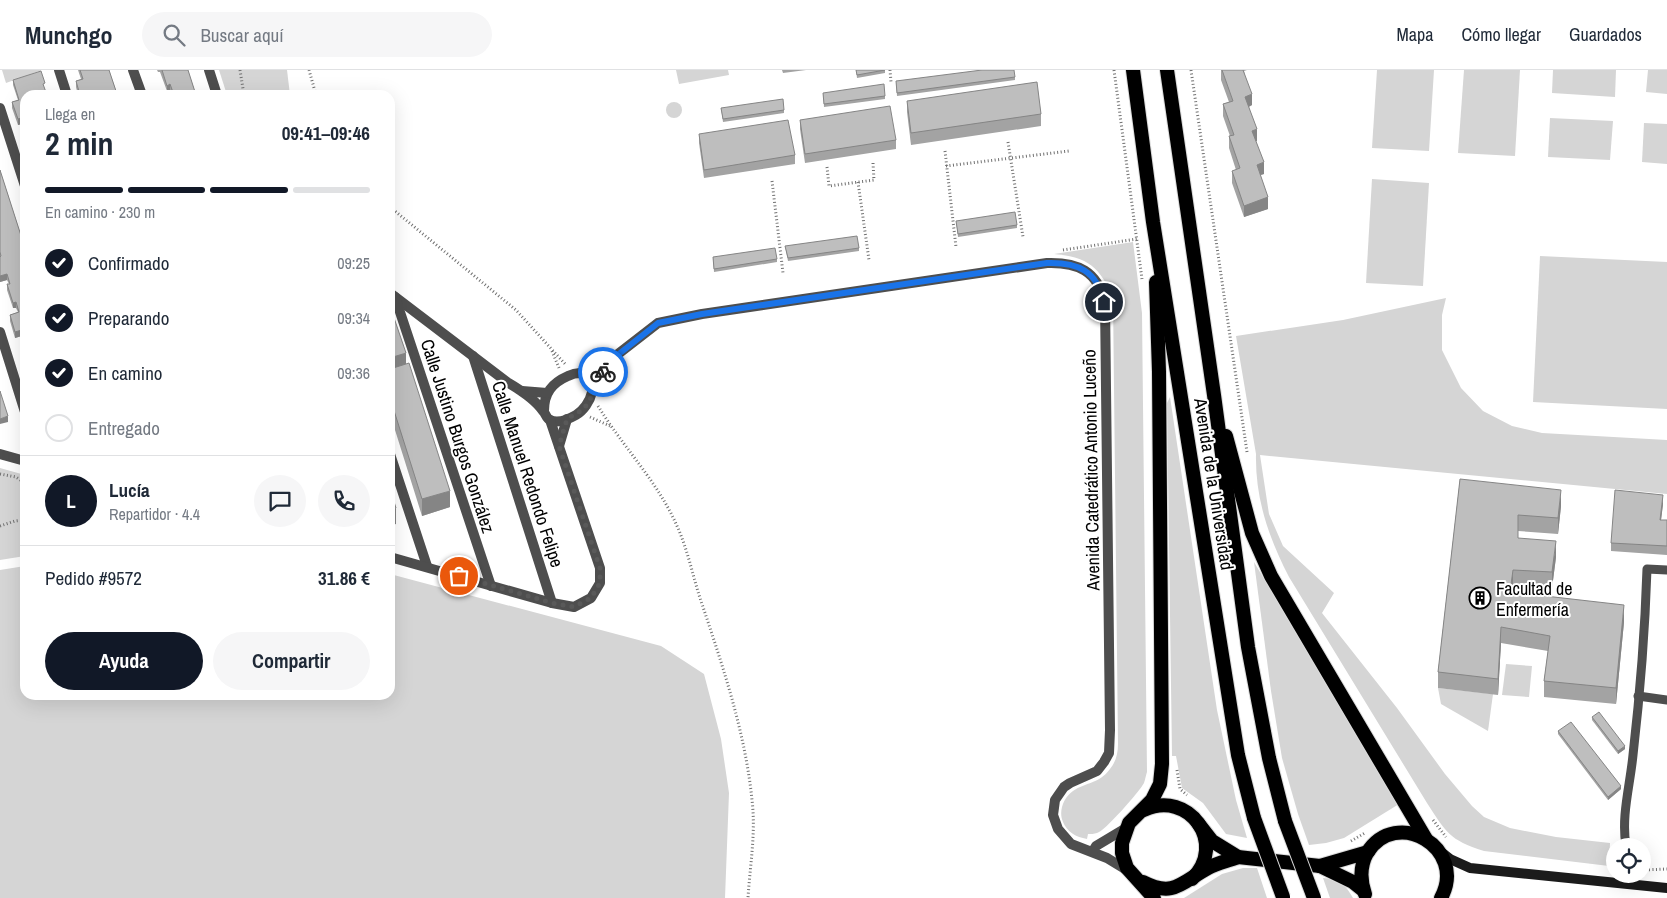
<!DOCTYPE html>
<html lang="es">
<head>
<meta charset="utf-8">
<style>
	body { margin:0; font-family:"Archivo Narrow",sans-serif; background:#f6f6f7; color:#1f2937; height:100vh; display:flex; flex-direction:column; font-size:19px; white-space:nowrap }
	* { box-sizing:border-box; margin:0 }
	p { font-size:16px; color:#747a83 }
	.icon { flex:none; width:28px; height:28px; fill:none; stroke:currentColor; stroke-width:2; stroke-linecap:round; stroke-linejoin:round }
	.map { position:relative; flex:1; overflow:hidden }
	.drawer { position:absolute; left:20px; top:20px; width:375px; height:610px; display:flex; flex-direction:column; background:#fff; border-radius:15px; box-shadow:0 5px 20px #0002 }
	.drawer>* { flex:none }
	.fabs { position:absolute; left:1606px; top:768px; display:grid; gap:10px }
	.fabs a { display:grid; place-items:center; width:45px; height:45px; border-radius:50%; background:#fff; box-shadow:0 5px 20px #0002; font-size:25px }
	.pin { position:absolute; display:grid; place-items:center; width:42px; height:42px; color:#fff; margin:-21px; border:2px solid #fff; border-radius:50%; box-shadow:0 1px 5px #0007 }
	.courier { position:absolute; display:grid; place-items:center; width:50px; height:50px; margin:-25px; border:4px solid #1a73e8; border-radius:50%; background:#fff; color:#222; box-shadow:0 1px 6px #0007 }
	.summary em { font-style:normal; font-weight:700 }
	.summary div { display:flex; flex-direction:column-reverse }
	.summary { display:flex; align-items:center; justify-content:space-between; height:85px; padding:0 25px }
	h1 { font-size:32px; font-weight:700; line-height:38px }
	.bar { display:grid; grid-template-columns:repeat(4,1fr); gap:8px 5px; align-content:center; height:60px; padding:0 25px }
	.bar i { height:6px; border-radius:4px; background:#e0e1e3 }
	.bar .current { background:#111827 }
	.bar p { grid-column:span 4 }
	.line { display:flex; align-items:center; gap:12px; padding:0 25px; border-top:1px solid #e0e1e3 }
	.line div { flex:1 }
	.round { display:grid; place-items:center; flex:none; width:52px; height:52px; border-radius:26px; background:#f6f6f7 }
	ol { padding:0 25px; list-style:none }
	li { display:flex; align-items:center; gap:15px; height:55px }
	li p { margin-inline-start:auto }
	li .icon { padding:5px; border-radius:50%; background:#111827; color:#fff; stroke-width:4 }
	li:last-child { color:#747a83 }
	li i { width:28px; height:28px; border:2px solid #e0e1e3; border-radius:50% }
	.action { display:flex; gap:10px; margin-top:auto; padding:10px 25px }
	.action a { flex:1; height:58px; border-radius:30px; background:#111827; color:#fff; font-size:20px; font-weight:700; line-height:58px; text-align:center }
	.action a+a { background:#f6f6f7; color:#1f2937 }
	header { display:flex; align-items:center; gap:30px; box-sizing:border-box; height:70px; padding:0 25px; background:#fff; border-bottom:1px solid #e0e1e3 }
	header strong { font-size:24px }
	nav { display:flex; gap:28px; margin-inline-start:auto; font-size:18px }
	.search { width:350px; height:45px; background:#f6f6f7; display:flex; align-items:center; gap:12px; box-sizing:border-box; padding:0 18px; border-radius:28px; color:#747a83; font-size:19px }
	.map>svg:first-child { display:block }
	.green { fill:#d5d5d5 }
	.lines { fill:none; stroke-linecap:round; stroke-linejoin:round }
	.trunk-casing { stroke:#dbdbdb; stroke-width:16 }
	.path { stroke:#707070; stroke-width:3; stroke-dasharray:1 2.5; stroke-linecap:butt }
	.service { stroke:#4e4e4e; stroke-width:9 }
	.pedestrian { stroke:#4e4e4e; stroke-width:10 }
	.minor { stroke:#4e4e4e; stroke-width:10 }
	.secondary { stroke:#1b1b1b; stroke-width:10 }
	.trunk { stroke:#000; stroke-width:14 }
	.trunk-bridge-casing { stroke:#dbdbdb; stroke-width:16; stroke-linecap:butt }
	.trunk-bridge { stroke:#000; stroke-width:14 }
	.wall { fill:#a3a3a3 }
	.shaded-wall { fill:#858585 }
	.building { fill:#bebebe; stroke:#858585 }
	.done { stroke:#595959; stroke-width:5; stroke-dasharray:0 9 }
	.route { stroke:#1a73e8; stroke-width:6 }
	.labels { text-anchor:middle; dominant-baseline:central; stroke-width:4; stroke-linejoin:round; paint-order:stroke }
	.street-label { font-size:18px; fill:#000; stroke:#fff }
	.poi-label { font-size:18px; fill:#000; stroke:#fff; text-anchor:start }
</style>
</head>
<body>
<header>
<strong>Munchgo</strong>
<div class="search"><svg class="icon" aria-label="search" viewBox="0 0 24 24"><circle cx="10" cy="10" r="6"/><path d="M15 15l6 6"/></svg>Buscar aquí</div>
<nav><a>Mapa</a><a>Cómo llegar</a><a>Guardados</a></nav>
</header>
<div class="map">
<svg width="1667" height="828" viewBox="0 0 1667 828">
	<rect width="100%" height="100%" fill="#fff"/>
	<!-- green -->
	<g class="green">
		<path d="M 2,0 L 42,0 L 6,13 Z"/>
		<path d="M 219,0 L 287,0 L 290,25 L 227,25 Z"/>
		<path d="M 676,0 L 728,0 L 729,5 L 679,14 Z"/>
		<path d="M 1377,0 L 1434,0 L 1429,81 L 1372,78 Z"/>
		<path d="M 1464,0 L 1520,0 L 1515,86 L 1458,83 Z"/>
		<path d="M 1553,0 L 1616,0 L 1615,27 L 1552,23 Z"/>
		<path d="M 1648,0 L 1667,0 L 1667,24 L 1646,22 Z"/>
		<circle cx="674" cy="40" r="8"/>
		<path d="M 1550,48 L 1613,51 L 1610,90 L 1548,87 Z"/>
		<path d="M 1644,53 L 1667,54 L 1667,94 L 1642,92 Z"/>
		<path d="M 1372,109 L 1429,113 L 1423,216 L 1366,213 Z"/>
		<path d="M 1133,172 L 1142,243 L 1147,702 C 1146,705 1145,710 1144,713 C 1140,721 1104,762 1097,763 C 1094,764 1091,764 1088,764 L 1087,769 C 1076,767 1067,762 1063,752 C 1058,741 1064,727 1073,721 C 1086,712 1099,714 1110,699 C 1116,692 1118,683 1118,674 L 1113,228 C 1100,197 1088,187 1054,184 Z"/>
		<path d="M 1540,186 L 1667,192 L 1667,339 L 1533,332 Z"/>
		<path d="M 1446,228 L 1442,245 L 1442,280 L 1461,318 L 1483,341 L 1512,356 L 1542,363 L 1667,370 L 1667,424 L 1260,385 L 1269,444 L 1283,476 L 1334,523 L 1322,543 L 1397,638 L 1445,704 L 1472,736 L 1484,747 L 1510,758 L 1556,767 L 1610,773 L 1609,796 L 1484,781 C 1449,770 1446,762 1427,733 L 1289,507 C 1269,468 1255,429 1256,384 L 1236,266 L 1343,250 Z"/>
		<path d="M 1170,327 L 1217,640 L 1236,730 L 1247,768 L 1226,764 L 1203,733 L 1182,718 L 1176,686 L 1172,686 L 1167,333 Z"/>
		<path d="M 0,398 L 25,405 L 25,486 L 0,490 Z"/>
		<path d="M 1254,492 L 1399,734 L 1344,768 L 1326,773 L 1309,775 L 1298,744 L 1282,688 L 1271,621 Z"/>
		<path d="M 25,496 L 25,625 L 390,625 L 390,504 L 661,576 L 704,604 L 721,669 L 729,723 L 725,828 L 0,828 L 0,500 Z"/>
		<path d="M 1506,594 L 1532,596 L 1529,627 L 1502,625 Z"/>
		<path d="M 1438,618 L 1493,624 L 1488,661 L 1441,634 Z"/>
		<path d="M 1243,798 L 1257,798 L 1267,828 L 1184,828 L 1222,804 Z"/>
		<path d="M 1323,808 C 1339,809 1345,814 1353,828 L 1330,828 Z"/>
	</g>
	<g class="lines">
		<!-- trunk casing -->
		<g class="trunk-casing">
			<g id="trunk">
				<path d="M 1133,0 L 1153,152 L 1238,685 L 1254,748"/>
				<path d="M 1167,0 L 1214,325 L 1248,577 L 1269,688 L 1285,751"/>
				<path d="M 1226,366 L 1252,463 L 1271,506 L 1426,769"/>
				<path d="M 1144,740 C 1189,719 1228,774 1192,809"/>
				<path d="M 1198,753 L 1212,771 L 1238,787 L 1320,796 L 1353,812 L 1363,820"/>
				<path d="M 1320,796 L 1368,782"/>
				<path d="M 1143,812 C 1174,828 1182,812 1208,798 C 1217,793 1228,791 1238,787"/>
				<path d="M 1365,824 C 1360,810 1360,796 1367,783 C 1396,736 1468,778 1441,828"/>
				<path d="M 1154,828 L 1127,798 L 1122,783 L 1122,773 L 1129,753 L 1152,730 L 1160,714 L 1162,694 L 1159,302 L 1156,212"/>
			</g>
		</g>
		<!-- path -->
		<g class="path">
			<path d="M 240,0 L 244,25"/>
			<path d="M 309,0 L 316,25"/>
			<path d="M 890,0 L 891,12"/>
			<path d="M 1114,0 L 1142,209"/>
			<path d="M 1191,0 L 1247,382"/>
			<path d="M 1008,72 L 1023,167"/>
			<path d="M 945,81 L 956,177"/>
			<path d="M 946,96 L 1069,81"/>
			<path d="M 827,97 L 829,116 L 874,110 L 873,93"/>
			<path d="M 772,111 L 783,203"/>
			<path d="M 858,112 L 869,190"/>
			<path d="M 390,137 L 516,240 L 566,295"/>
			<path d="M 1063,180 L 1137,169"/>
			<path d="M 552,281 L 559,298"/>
			<path d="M 598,336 C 623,377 658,412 677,456 C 687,478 692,502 699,525 C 721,591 745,660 752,730 C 756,763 750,795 748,828"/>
			<path d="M 590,347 L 610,356"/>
			<path d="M 0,404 L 16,407 L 25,413"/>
			<path d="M 0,456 L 15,451 L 25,450"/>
			<path d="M 1177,700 L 1180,719 L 1187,725"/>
			<path d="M 1433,750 L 1446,767"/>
			<path d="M 1351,771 L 1365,763"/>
			<path d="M 1642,800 L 1667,799"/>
		</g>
		<!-- service -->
		<g class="service">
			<path d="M 1638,626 L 1667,630"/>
			<path d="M 1626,776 C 1621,746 1630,716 1633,685 C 1640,624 1645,561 1647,499 L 1667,500"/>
			<path d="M 1631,804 L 1632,814"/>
		</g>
		<!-- pedestrian -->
		<g class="pedestrian">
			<path d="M 473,286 L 552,533"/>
			<path d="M 390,384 L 427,496"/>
		</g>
		<!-- minor -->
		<g class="minor">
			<path d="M 59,0 L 67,25"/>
			<path d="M 133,0 L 142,25"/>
			<path d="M 209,0 L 217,25"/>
			<path d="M 0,38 L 25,116"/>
			<path d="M 390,223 L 507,312 C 519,319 535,329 543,341 C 546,344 546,348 550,350 C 558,354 569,349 576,345 C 591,336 602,308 580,303 C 576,303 572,304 568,306 C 552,313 544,323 544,341"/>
			<path d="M 395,227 L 491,516"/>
			<path d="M 0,262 L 25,342"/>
			<path d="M 580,303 L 609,291 L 658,253 L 702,244 L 1047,193 C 1078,192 1097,201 1105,232 L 1110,660 L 1109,683 L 1104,692 L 1097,701 L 1070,713 L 1064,717 L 1055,730 L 1053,745 L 1058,759 L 1071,774 L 1107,788 L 1130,802"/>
			<path d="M 522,321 L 547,323"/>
			<path d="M 592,322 L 609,291"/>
			<path d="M 559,376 L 567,349"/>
			<path d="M 0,384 L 25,391"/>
			<path d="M 390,487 L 552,533 L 574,537 L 591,528 L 600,513 L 600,498 L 550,350"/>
			<path d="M 1093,781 L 1096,776 L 1126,758"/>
		</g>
		<!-- secondary -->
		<path class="secondary" d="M 1441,782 L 1450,789 L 1470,798 L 1667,818"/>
		<!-- trunk -->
		<use href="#trunk" class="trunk"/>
		<!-- trunk-bridge casing -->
		<g class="trunk-bridge-casing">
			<g id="trunk-bridge">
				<path d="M 1254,748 L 1283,827"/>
				<path d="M 1285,751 L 1314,828"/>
			</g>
		</g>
		<!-- trunk-bridge -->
		<use href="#trunk-bridge" class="trunk-bridge"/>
	</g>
	<!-- wall -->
	<g class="wall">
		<path d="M 78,0 L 109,0 L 117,24 L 120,25 L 78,25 L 76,17 L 76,11 L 81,9 Z"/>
		<path d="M 157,0 L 188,0 L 196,25 L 172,25 L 170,20 L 167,21 L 160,2 L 158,2 Z"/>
		<path d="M 782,0 L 806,0 L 783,3 Z"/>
		<path d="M 856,0 L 885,0 L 885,3 L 857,8 Z"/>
		<path d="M 1221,0 L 1247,0 L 1244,1 L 1252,35 L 1249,37 L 1257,71 L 1256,71 L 1264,104 L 1260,105 L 1268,139 L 1244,147 L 1232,113 L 1232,101 L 1236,100 L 1229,78 L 1229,66 L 1230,66 L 1223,46 L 1223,34 L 1229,32 L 1221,10 Z"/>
		<path d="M 1015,7 L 1015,10 L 897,26 L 896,11 Z"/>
		<path d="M 13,10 L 25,25 L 25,53 L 18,55 L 12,38 L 12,32 L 18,30 L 13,15 Z"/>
		<path d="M 823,23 L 885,26 L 885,29 L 824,37 Z"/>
		<path d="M 907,31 L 1041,44 L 1041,56 L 911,75 L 907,42 Z"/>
		<path d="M 721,38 L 784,40 L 784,43 L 723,52 Z"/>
		<path d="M 800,50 L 896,70 L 896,79 L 805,93 L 800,59 Z"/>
		<path d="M 699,64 L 795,85 L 795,94 L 704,108 L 699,73 Z"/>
		<path d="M 0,100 L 25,178 L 25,265 L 15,268 L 10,251 L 10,245 L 18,242 L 16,238 L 13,238 L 7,220 L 7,214 L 9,214 L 7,210 L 0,212 Z"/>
		<path d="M 956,151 L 1017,155 L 1017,158 L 958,167 Z"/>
		<path d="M 785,176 L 859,178 L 859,181 L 788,191 Z"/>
		<path d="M 713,187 L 777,189 L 777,192 L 714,202 Z"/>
		<path d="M 390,239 L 406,294 L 450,437 L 422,446 L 390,344 Z"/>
		<path d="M 1460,409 L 1561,436 L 1558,464 L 1518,461 L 1518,468 L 1556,487 L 1552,518 L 1513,516 L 1512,522 L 1624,552 L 1616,634 L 1544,627 L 1544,611 L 1548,581 L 1501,573 L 1498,625 L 1438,618 L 1438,602 Z"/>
		<path d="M 1663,434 L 1661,450 L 1667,450 L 1667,485 L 1611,481 L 1611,473 Z"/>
		<path d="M 1592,647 L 1625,679 L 1618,684 L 1592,650 Z"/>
		<path d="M 1558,661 L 1621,719 L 1608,730 L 1558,664 Z"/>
	</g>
	<!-- shaded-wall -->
	<g class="shaded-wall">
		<path d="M 170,14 L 170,20 L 167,21 L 167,16 Z"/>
		<path d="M 1252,24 L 1252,35 L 1245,38 L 1245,27 Z"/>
		<path d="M 25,47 L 25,53 L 18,55 L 18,49 Z"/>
		<path d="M 1257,59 L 1257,71 L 1252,72 L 1252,61 Z"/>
		<path d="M 1264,92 L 1264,104 L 1257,106 L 1257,95 Z"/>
		<path d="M 1268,127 L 1268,139 L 1244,147 L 1244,136 Z"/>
		<path d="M 7,204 L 7,210 L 0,212 L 0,206 Z"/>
		<path d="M 16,232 L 16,238 L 13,238 L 13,233 Z"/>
		<path d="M 25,259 L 25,265 L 15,268 L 15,262 Z"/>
		<path d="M 406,283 L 406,299 L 390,304 L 390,288 Z"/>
		<path d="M 8,346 L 8,352 L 0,354 L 0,349 Z"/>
		<path d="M 1561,420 L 1561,436 L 1558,464 L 1558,448 Z"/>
		<path d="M 450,421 L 450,437 L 422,446 L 422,429 Z"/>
		<path d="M 1663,425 L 1663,434 L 1660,458 L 1660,450 Z"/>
		<path d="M 396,438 L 396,454 L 390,456 L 390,440 Z"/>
		<path d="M 1556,471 L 1556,487 L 1552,518 L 1552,502 Z"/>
		<path d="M 1513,500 L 1513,516 L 1510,538 L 1510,522 Z"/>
		<path d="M 1624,535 L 1624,552 L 1616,634 L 1616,618 Z"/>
		<path d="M 1501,557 L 1501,573 L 1498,625 L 1498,609 Z"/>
		<path d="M 1625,676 L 1625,679 L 1618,684 L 1618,681 Z"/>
		<path d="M 1621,716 L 1621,719 L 1608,730 L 1608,727 Z"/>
	</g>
	<!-- building -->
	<g class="building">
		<path d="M 80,0 L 109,0 L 117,24 L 120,23 L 120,25 L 80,25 L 76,11 L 83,9 Z"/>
		<path d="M 162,0 L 188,0 L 196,25 L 174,25 L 170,14 L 167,16 Z"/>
		<path d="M 856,0 L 885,0 L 857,5 Z"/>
		<path d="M 982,0 L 1014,0 L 1015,7 L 897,23 L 896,11 Z"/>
		<path d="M 1222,0 L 1243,0 L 1252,24 L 1245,27 L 1257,59 L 1252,61 L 1264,92 L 1257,95 L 1268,127 L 1244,136 L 1232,101 L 1240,98 L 1229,66 L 1234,65 L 1223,34 L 1233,31 Z"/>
		<path d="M 41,1 L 45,13 L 43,14 L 47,25 L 25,25 L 25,47 L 18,49 L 12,32 L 19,30 L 13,10 Z"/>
		<path d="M 1037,12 L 1041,44 L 911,63 L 907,31 Z"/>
		<path d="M 884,14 L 885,26 L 824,34 L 823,23 Z"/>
		<path d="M 783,29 L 784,40 L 723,49 L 721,38 Z"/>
		<path d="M 890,36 L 896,70 L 805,84 L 800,50 Z"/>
		<path d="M 788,50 L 795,85 L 704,100 L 699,64 Z"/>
		<path d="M 0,100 L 25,178 L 25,259 L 15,262 L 10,245 L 19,242 L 16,232 L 13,233 L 7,214 L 10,214 L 7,204 L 0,206 L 0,187 L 1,186 L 0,182 Z"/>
		<path d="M 1015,142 L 1017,155 L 958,164 L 956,151 Z"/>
		<path d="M 857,166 L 859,178 L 788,188 L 785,176 Z"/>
		<path d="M 775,178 L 777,189 L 714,199 L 713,187 Z"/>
		<path d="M 390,239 L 391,239 L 406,283 L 390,288 Z"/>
		<path d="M 409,293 L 450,421 L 422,429 L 390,328 L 390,299 Z"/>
		<path d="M 0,321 L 8,346 L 0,349 Z"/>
		<path d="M 1460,409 L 1561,420 L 1558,448 L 1518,445 L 1518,468 L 1556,471 L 1552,502 L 1513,500 L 1510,522 L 1624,535 L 1616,618 L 1544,611 L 1550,566 L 1501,557 L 1498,609 L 1438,602 Z"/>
		<path d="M 390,419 L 396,438 L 390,440 Z"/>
		<path d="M 1615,420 L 1663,425 L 1660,450 L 1667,450 L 1667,476 L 1611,473 Z"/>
		<path d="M 1599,642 L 1625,676 L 1618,681 L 1592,647 Z"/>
		<path d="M 1571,652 L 1621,716 L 1608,727 L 1558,661 Z"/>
	</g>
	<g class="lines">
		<!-- done -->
		<path class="done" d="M 459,506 L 552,533 L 574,537 L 591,528 L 600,513 L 600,498 L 559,376 L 567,349 L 584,339 L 592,326 L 592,322 L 603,302"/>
		<!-- route -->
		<path class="route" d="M 603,302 L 610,291 L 658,253 L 702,244 L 1047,193 C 1078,192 1097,201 1104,232"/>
	</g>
	<!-- icons -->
	<defs>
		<g id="building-ring" transform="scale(1.125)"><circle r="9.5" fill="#fff" stroke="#000" stroke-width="1.5"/><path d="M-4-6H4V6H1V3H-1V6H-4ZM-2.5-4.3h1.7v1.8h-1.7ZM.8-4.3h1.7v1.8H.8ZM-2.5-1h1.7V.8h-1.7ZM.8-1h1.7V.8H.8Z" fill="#000"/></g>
	</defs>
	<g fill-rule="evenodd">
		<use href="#building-ring" x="1480" y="528"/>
	</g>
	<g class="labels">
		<!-- street labels -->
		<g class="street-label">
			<text transform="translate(458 366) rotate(72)">Calle Justino Burgos González</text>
			<text transform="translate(1091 400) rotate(-91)">Avenida Catedrático Antonio Luceño</text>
			<text transform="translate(528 404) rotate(72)">Calle Manuel Redondo Felipe</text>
			<text transform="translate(1214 414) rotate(81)">Avenida de la Universidad</text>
		</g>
		<!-- poi labels -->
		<g class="poi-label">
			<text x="1496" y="518">Facultad de<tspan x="1496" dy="21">Enfermería</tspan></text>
		</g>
	</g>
</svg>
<div class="fabs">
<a><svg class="icon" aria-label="locate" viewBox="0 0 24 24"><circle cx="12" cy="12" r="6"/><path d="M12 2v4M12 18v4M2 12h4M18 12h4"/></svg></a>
</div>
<div class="pin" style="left:459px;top:506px;background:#ea580c"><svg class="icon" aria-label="bag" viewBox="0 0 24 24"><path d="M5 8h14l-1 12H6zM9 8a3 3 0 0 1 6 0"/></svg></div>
<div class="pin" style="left:1104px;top:232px;background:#1f2937"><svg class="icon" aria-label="home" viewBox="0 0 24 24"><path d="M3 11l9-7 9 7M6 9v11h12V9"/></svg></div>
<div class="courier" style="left:603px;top:302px"><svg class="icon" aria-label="bike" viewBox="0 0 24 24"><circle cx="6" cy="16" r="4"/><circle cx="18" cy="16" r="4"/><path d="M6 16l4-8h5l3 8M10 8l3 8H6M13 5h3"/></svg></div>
<section class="drawer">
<div class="summary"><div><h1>2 min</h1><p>Llega en</p></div><em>09:41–09:46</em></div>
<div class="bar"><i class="current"></i><i class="current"></i><i class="current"></i><i></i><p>En camino · 230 m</p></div>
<ol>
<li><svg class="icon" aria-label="check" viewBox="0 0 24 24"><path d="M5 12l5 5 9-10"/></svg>Confirmado<p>09:25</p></li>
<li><svg class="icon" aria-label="check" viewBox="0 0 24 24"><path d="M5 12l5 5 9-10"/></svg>Preparando<p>09:34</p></li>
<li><svg class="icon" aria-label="check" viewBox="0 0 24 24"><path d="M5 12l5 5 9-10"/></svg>En camino<p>09:36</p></li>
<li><i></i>Entregado</li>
</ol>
<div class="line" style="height:90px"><b class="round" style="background:#111827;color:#fff">L</b><div><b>Lucía</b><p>Repartidor · 4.4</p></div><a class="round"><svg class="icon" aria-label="chat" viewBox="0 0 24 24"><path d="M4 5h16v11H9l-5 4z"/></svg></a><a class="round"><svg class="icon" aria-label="phone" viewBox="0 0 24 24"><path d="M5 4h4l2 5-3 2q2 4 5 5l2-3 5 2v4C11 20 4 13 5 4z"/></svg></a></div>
<div class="line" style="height:65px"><div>Pedido #9572</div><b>31.86 €</b></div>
<div class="action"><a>Ayuda</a><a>Compartir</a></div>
</section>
</div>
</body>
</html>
